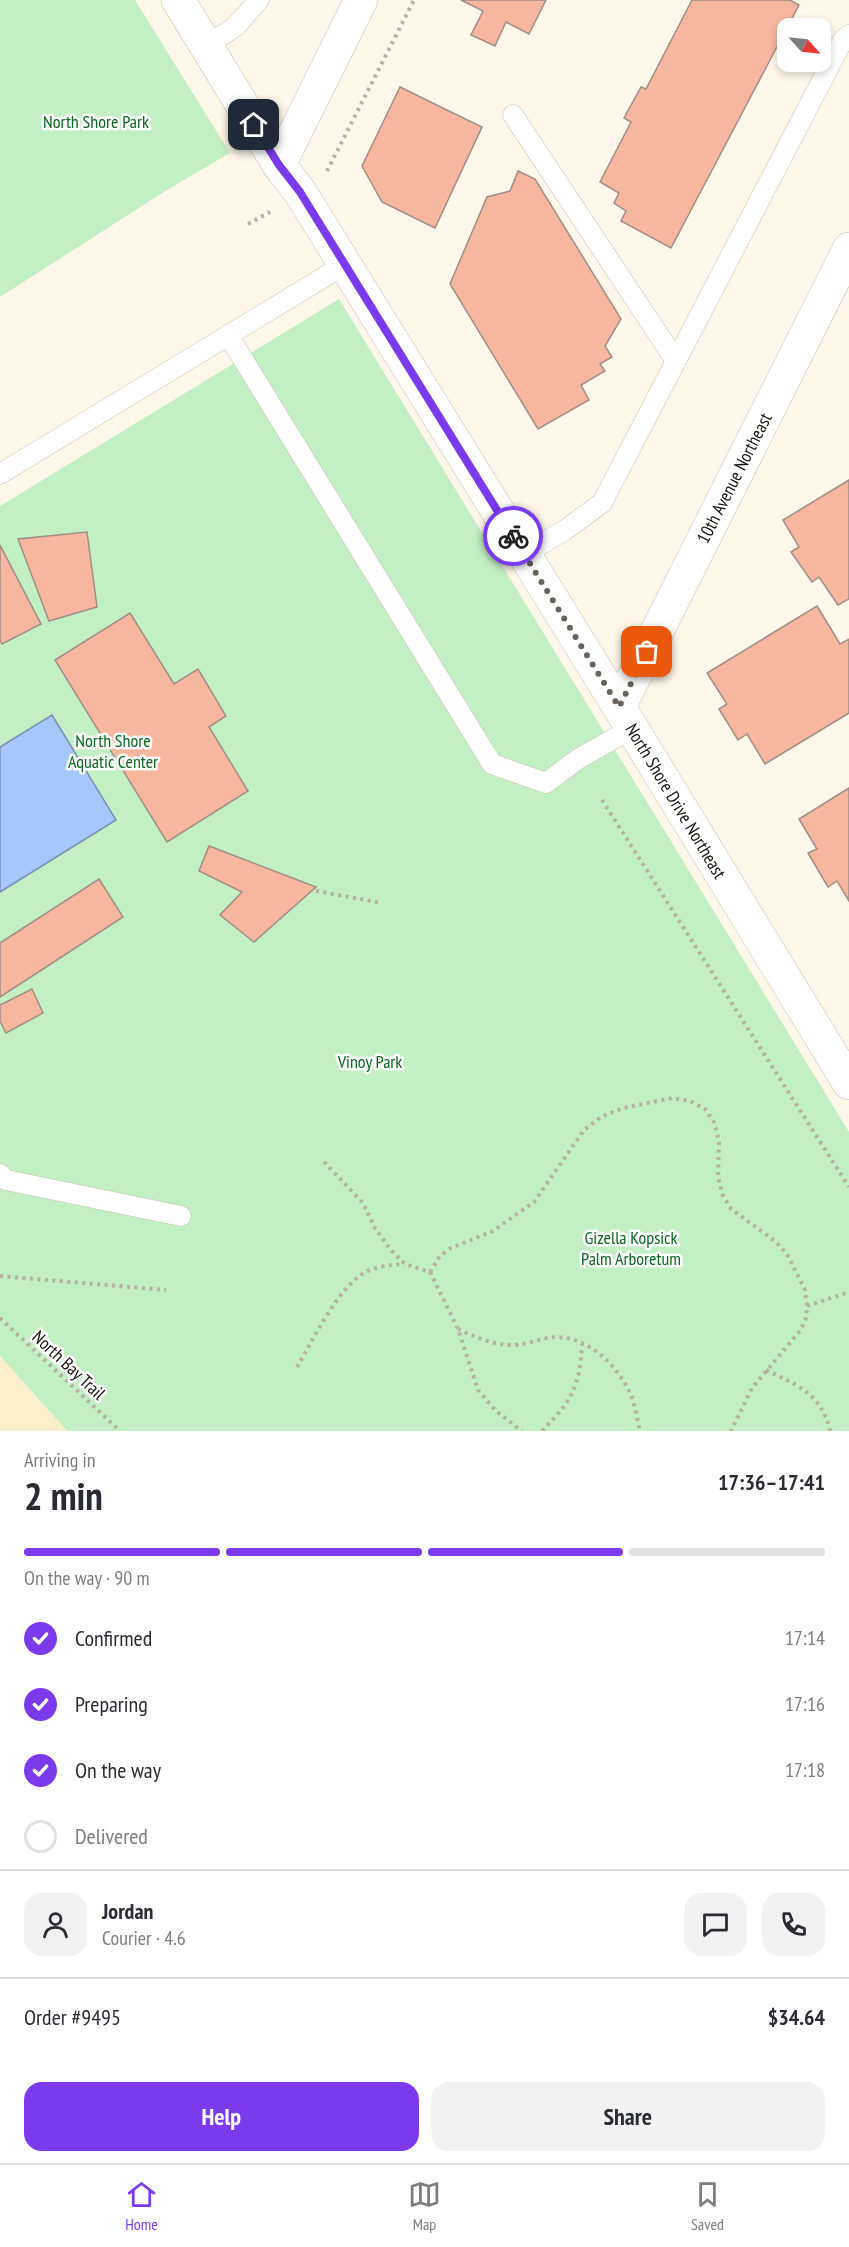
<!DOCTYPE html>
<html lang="en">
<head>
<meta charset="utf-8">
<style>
	body { margin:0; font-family:"PT Sans Narrow",sans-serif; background:#f2f2f3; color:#2b2b33; height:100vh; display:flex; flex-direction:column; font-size:22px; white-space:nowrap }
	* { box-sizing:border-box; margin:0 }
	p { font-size:20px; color:#7c7c81 }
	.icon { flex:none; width:33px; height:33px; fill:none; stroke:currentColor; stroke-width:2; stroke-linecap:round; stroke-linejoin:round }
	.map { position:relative; height:1431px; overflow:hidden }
	.panel { display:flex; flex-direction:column; background:#fff; flex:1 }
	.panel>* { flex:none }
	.needle { width:39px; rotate:117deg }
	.tools { position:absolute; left:777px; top:18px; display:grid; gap:12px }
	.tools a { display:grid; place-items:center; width:54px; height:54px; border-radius:12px; background:#fff; box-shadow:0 3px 9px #0003; font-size:30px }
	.pin { position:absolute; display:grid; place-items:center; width:51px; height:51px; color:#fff; margin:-26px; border-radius:12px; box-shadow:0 3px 9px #0006 }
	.courier { position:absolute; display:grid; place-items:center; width:60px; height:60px; margin:-30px; border:4px solid #7c3aed; border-radius:50%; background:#fff; color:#222; box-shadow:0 2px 8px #0007 }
	.summary em { font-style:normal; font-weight:800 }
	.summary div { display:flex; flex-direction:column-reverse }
	.summary { display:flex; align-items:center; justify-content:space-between; height:102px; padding:0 24px }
	h1 { font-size:39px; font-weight:800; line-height:45px }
	.bar { display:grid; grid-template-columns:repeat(4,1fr); gap:9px 6px; align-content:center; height:72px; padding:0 24px }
	.bar i { height:8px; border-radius:4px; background:#e1e1e2 }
	.bar .on { background:#7c3aed }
	.bar p { grid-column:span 4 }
	.line { display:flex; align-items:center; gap:15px; padding:0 24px; border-top:2px solid #e1e1e2 }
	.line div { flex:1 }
	.round { display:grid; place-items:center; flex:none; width:63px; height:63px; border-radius:18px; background:#f2f2f3 }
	ol { padding:0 24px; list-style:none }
	li { display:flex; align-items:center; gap:18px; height:66px }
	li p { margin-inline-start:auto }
	li .icon { padding:6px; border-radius:50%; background:#7c3aed; color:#fff; stroke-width:4 }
	li:last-child { color:#7c7c81 }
	li i { width:33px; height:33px; border:3px solid #e1e1e2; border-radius:50% }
	.cta { display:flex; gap:12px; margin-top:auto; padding:12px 24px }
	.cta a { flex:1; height:69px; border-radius:18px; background:#7c3aed; color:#fff; font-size:24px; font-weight:800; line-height:69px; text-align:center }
	.cta a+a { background:#f2f2f3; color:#2b2b33 }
	.tabs { display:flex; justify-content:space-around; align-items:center; height:84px; border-top:2px solid #e1e1e2; background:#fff; font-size:16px; color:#7c7c81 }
	.tabs a { display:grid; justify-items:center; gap:3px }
	.tabs .on { color:#7c3aed }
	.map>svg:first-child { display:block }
	.green { fill:#c3efc4 }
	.sand { fill:#f9efc9 }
	.water { fill:#a4c7fc; stroke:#7a91b5; stroke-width:1.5 }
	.building { fill:#f7b69e; stroke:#a08e87; stroke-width:1.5 }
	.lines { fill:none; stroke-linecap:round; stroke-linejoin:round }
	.service-casing { stroke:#c7beae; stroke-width:21 }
	.minor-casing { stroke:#c7beae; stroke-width:34 }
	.path { stroke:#b6b0a5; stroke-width:4; stroke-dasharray:3 4.5; stroke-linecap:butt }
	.service { stroke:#fff; stroke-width:20 }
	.minor { stroke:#fff; stroke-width:33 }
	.done { stroke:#68645c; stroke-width:6; stroke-dasharray:0 10.8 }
	.route { stroke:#7c3aed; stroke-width:8 }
	.labels { text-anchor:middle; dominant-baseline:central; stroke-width:5; stroke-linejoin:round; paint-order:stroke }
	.park-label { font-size:18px; fill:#09661d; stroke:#fff }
	.street-label { font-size:18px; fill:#17140f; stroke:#fff }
</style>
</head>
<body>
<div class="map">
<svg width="849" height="1431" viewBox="0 0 849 1431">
	<rect width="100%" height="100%" fill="#fff8ea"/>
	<!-- green -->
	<g class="green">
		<path d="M 0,0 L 135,0 L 230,153 L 167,190 L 0,297 Z"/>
		<path d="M 339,299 L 849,1132 L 849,1431 L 67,1431 L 0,1356 L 0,506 Z"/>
	</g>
	<!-- sand -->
	<path class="sand" d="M 0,1356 L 67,1431 L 0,1431 Z"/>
	<!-- water -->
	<path class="water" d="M 52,715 L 116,820 L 0,892 L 0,747 Z"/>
	<!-- building -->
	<g class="building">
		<path d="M 461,0 L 546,0 L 529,34 L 506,22 L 495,46 L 471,35 L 483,11 Z"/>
		<path d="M 692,0 L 790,0 L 799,5 L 671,248 L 621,221 L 626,211 L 614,203 L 619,193 L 600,182 L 631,122 L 624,118 L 641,87 L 646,89 Z"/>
		<path d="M 400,87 L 482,127 L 435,228 L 382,202 L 362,166 Z"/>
		<path d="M 518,171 L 535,179 L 621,319 L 605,346 L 612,357 L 600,364 L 605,371 L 581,385 L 589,400 L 538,429 L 450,284 L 487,197 L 510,191 Z"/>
		<path d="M 849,480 L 849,599 L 838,605 L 819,577 L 812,582 L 791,552 L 799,547 L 783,520 Z"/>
		<path d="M 87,532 L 97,607 L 49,621 L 18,539 Z"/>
		<path d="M 0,545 L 41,624 L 2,644 L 0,640 Z"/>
		<path d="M 817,606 L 840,644 L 849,639 L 849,713 L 765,764 L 747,734 L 738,740 L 719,709 L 727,704 L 707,673 Z"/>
		<path d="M 130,613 L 174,684 L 198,669 L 226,716 L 209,727 L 248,791 L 167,842 L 55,660 Z"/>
		<path d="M 849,788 L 849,901 L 837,881 L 828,887 L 808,853 L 817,849 L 799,819 Z"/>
		<path d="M 209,846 L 316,887 L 254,942 L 220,915 L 242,892 L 199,871 Z"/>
		<path d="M 99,879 L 123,917 L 0,997 L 0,943 Z"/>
		<path d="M 32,989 L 43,1013 L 6,1033 L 0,1021 L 0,1005 Z"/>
	</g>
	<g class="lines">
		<!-- service casing -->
		<g class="service-casing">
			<g id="service">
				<path d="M 206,46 L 236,26 L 259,0"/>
				<path d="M 513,115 L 676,361"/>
				<path d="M 228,335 L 492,764 L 546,783 L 578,759 L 631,729"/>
				<path d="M 0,474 L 344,265"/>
				<path d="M 524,554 L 565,530 L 602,503 L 843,40 L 849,35"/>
				<path d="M 0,1174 L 6,1180 L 181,1216"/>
			</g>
		</g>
		<!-- minor casing -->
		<g class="minor-casing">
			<g id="minor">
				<path d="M 178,0 L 279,165 L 300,192 L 619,707 L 849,1083"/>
				<path d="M 279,165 L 361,0"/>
				<path d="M 619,707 L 849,249"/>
			</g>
		</g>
		<!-- path -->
		<g class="path">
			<path d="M 327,171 L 414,0"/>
			<path d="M 248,224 L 270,212"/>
			<path d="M 602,800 L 849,1187"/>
			<path d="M 316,891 L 382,903"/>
			<path d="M 324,1162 L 363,1203 L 375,1228 L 390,1249 L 405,1264 L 430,1272 L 458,1329 L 478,1390 L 496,1411 L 522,1431"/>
			<path d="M 430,1272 L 440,1256 L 451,1248 L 493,1231 L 534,1202 L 584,1130 L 601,1117 L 623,1108 L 672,1098 L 690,1101 L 705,1109 L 714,1122 L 719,1141 L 718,1177 L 723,1196 L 731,1209 L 775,1241 L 787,1254 L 805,1290 L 807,1306 L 806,1318 L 800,1331 L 752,1388 L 731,1431"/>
			<path d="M 0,1276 L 166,1290"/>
			<path d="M 807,1306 L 849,1292"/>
			<path d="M 0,1318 L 120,1431"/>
			<path d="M 458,1329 C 475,1337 495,1346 515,1345 C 529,1344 542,1338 555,1337 C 588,1337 615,1363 629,1391 C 635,1403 637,1418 640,1431"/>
			<path d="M 297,1367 C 313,1340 338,1288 364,1273 C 375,1266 392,1265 404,1264"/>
			<path d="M 766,1370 C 797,1385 822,1394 830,1431"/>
			<path d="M 542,1431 C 572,1400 580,1387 582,1344"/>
		</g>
		<!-- service -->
		<use href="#service" class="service"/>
		<!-- minor -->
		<use href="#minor" class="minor"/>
	</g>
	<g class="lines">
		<!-- done -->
		<path class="done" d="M 513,536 L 619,707 L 647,652"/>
		<!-- route -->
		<path class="route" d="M 254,125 L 279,165 L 300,192 L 513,536"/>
	</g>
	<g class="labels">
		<!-- park labels -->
		<g class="park-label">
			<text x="96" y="121">North Shore Park</text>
			<text x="113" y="740">North Shore<tspan x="113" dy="21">Aquatic Center</tspan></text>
			<text x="370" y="1061">Vinoy Park</text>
			<text x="631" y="1237">Gizella Kopsick<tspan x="631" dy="21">Palm Arboretum</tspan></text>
		</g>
		<!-- street labels -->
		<g class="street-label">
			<text transform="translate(734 478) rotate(-63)">10th Avenue Northeast</text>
			<text transform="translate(676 801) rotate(59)">North Shore Drive Northeast</text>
			<text transform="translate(69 1365) rotate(43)">North Bay Trail</text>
		</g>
	</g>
</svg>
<div class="tools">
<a><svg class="needle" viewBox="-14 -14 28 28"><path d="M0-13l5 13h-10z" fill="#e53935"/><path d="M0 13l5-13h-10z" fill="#7c7c81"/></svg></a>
</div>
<div class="pin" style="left:647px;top:652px;background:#ea580c"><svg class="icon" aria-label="bag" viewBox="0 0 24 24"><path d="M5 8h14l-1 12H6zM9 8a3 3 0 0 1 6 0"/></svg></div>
<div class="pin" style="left:254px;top:125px;background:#1f2937"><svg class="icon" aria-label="home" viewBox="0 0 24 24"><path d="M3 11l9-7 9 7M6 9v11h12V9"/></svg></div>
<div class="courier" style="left:513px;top:536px"><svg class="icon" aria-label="bike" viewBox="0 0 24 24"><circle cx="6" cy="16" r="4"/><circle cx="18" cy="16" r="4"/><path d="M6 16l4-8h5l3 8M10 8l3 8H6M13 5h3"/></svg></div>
</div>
<section class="panel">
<div class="summary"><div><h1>2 min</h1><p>Arriving in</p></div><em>17:36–17:41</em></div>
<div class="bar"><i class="on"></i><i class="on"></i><i class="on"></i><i></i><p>On the way · 90 m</p></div>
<ol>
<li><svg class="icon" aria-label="check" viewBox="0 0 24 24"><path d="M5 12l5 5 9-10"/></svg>Confirmed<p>17:14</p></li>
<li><svg class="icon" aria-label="check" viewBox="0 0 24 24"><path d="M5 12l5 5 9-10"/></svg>Preparing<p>17:16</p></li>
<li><svg class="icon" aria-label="check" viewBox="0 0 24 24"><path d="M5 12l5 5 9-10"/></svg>On the way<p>17:18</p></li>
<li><i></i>Delivered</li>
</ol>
<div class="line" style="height:108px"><a class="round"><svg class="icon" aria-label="person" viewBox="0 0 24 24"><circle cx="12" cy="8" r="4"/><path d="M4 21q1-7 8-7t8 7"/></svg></a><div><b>Jordan</b><p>Courier · 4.6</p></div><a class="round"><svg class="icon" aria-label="chat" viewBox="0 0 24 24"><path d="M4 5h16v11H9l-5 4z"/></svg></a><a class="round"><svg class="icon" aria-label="phone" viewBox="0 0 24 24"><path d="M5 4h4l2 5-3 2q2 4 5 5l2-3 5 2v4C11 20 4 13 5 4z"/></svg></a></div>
<div class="line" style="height:78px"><div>Order #9495</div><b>$34.64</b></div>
<div class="cta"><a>Help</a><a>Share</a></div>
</section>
<nav class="tabs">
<a class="on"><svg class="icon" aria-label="home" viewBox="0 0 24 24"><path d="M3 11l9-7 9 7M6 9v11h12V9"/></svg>Home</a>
<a><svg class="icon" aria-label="map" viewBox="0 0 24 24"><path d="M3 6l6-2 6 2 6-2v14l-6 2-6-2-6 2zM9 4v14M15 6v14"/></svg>Map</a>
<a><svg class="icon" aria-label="saved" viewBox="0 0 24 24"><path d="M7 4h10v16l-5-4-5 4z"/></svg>Saved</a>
</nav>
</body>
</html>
